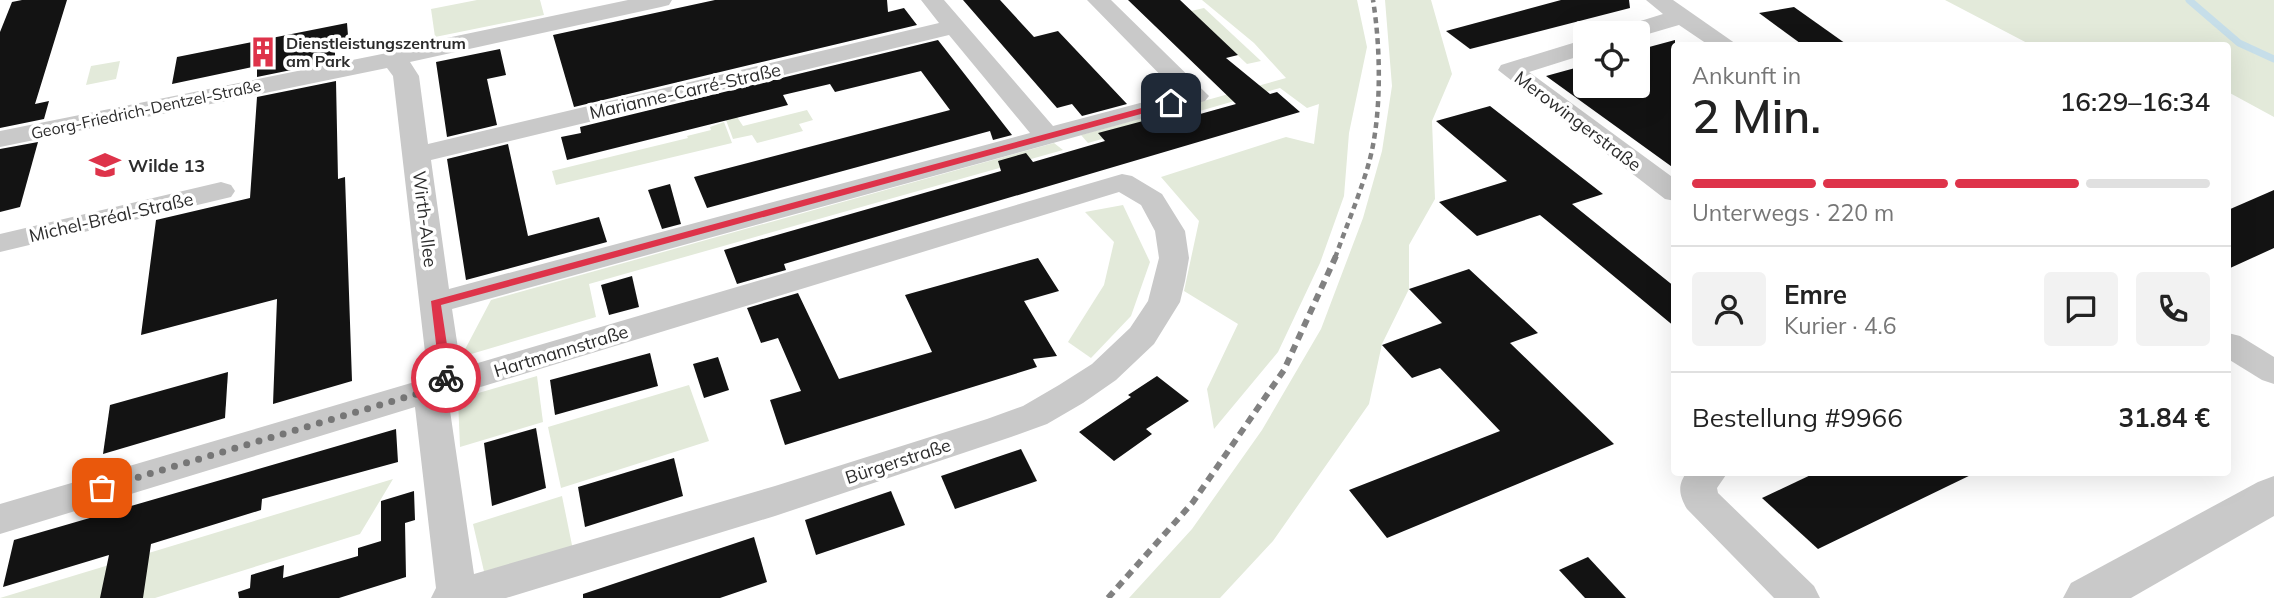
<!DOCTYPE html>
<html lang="de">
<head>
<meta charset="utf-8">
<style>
	body { margin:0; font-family:Mulish,sans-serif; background:#f2f2f2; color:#222; height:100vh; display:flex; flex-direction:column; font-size:26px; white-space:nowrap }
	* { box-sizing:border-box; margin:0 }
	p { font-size:23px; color:#767676 }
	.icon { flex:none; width:38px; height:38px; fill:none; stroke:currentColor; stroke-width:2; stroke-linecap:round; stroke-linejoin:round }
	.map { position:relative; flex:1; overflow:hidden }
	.panel { position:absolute; left:1671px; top:42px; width:560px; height:434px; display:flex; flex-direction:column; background:#fff; border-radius:7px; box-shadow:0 7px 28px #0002 }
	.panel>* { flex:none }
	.controls { position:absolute; left:1573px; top:21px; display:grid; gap:14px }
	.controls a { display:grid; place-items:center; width:77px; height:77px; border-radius:7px; background:#fff; box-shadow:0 7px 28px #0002; font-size:35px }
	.pin { position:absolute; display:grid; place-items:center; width:60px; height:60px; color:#fff; margin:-30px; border-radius:14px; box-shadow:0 4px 10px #0006 }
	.courier { position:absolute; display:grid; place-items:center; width:70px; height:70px; margin:-35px; border:5px solid #de334a; border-radius:50%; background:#fff; color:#222; box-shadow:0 2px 9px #0007 }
	.summary em { font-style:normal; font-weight:600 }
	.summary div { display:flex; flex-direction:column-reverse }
	.summary { display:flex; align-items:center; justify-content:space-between; height:119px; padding:0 21px }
	h1 { font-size:46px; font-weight:600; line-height:52px }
	.bar { display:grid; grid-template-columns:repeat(4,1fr); gap:10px 7px; align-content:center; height:84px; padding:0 21px }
	.bar i { height:9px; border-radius:5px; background:#e0e0e0 }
	.bar .active { background:#de334a }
	.bar p { grid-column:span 4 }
	.line { display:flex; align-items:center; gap:18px; padding:0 21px; border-top:2px solid #e0e0e0 }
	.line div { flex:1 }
	.round { display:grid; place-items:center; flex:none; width:74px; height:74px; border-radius:7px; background:#f2f2f2 }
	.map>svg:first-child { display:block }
	.green { fill:#e3eada }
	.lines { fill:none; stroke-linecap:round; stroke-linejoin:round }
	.stream { stroke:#c6dee9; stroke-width:7 }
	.building { fill:#131313 }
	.minor { fill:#c9c9c9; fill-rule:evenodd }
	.tertiary { fill:#c9c9c9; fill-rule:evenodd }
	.rail-far1 { stroke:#818181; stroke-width:4.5; stroke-dasharray:6 4.5; stroke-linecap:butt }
	.rail { stroke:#818181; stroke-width:6; stroke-dasharray:8 6; stroke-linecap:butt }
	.route { fill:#de334a }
	.done { stroke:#767676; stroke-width:7; stroke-dasharray:0 12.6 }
	.labels { text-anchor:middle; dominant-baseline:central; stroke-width:7; stroke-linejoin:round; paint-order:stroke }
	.far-poi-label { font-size:16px; font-weight:bold; fill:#2c2c2c; stroke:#fff; text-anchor:start }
	.far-street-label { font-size:16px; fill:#2c2c2c; stroke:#fff }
	.street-label { font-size:18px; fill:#2c2c2c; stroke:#fff }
	.poi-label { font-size:18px; font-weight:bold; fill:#2c2c2c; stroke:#fff; text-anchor:start }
</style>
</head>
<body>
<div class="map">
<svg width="2274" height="598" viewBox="0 0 2274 598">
	<rect width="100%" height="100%" fill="#fff"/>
	<!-- green -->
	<g class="green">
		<path d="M 477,0 L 540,0 L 544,15 L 435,37 L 431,9 Z"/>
		<path d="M 1202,0 L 1357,0 L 1367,47 L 1349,133 L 1344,196 L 1320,263 L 1278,352 L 1214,429 L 1207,389 L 1238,324 L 1184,291 L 1199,221 L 1161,177 L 1286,137 L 1314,144 L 1319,104 L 1307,108 L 1280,88 L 1088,143 L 1081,135 L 1286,78 L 1254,43 Z"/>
		<path d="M 1385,0 L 1431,0 L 1452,74 L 1432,121 L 1435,199 L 1409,245 L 1409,289 L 1382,344 L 1369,404 L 1273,541 L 1220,598 L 1129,598 L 1192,529 L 1262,430 L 1321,329 L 1363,218 L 1382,151 L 1392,86 Z"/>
		<path d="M 1945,0 L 2274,0 L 2274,117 L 2228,92 L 2228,46 L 2031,45 Z"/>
		<path d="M 1204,8 L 1261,61 L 1247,64 L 1191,11 Z"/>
		<path d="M 120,61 L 116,79 L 86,85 L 91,66 Z"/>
		<path d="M 807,110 L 813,120 L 799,124 L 803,131 L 757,143 L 752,135 L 733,139 L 726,120 L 737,117 L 743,126 Z"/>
		<path d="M 724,122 L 732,143 L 556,185 L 552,171 L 688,138 L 687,136 L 711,130 L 710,127 Z"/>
		<path d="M 1054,143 L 1063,150 L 589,284 L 596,317 L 461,357 L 491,300 Z"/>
		<path d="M 1123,205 L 1150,262 L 1131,316 L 1091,358 L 1068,342 L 1104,285 L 1114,242 L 1085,212 Z"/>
		<path d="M 537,376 L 543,422 L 460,447 L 458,399 Z"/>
		<path d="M 689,385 L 709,441 L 561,488 L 548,427 Z"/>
		<path d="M 393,479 L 360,534 L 155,598 L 0,598 Z"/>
		<path d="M 562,496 L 574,555 L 486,580 L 473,524 Z"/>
	</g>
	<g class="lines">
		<!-- stream -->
		<path class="stream" d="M 2189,0 L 2239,43 L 2274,59"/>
	</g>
	<!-- building -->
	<g class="building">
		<path d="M 22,0 L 67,0 L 35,104 L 49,101 L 44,119 L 0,128 L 0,32 L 12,2 Z"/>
		<path d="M 715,0 L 887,0 L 888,12 L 904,8 L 917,25 L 574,107 L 553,35 Z"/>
		<path d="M 963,0 L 1000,0 L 1034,37 L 1058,31 L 1127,104 L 1082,116 L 1072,104 L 1057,108 Z"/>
		<path d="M 1128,0 L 1180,0 L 1238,55 L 1226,58 L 1270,94 L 1277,92 L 1300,112 L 784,264 L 786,270 L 737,284 L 724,250 L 1001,171 L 998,161 L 1026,153 L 1033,162 L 1105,141 L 1098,133 L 1143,121 L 1150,128 L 1236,104 Z"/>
		<path d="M 1561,0 L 1629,0 L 1630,8 L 1470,49 L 1446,31 Z"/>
		<path d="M 1794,7 L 1849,46 L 1804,46 L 1759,13 Z"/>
		<path d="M 347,23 L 349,48 L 335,51 L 335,61 L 257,77 L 257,66 L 172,84 L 177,57 Z"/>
		<path d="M 938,40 L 1012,135 L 993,140 L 990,131 L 707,208 L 694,177 L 950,110 L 921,71 L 835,92 L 830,84 L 783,95 L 788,105 L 567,160 L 561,137 L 581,133 L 580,127 Z"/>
		<path d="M 1675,40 L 1675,169 L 1546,76 L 1586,65 L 1586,86 L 1638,86 L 1638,50 Z"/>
		<path d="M 500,49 L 506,75 L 487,79 L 497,125 L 447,137 L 436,62 Z"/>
		<path d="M 336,81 L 338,179 L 345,177 L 352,381 L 273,404 L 277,299 L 141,335 L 156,220 L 250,198 L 257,97 Z"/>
		<path d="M 1490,106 L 1603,194 L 1572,204 L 1675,287 L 1675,327 L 1540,215 L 1477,236 L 1439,202 L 1507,181 L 1436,121 Z"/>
		<path d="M 38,142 L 20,207 L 0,212 L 0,149 Z"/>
		<path d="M 508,144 L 528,236 L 599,217 L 607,242 L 466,280 L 447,159 Z"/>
		<path d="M 670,184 L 681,224 L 662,229 L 648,190 Z"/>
		<path d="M 2274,190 L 2274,248 L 2228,269 L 2228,210 Z"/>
		<path d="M 1038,258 L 1059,291 L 1024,301 L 1057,356 L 1033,359 L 1037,367 L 785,445 L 770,400 L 801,391 L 778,338 L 761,343 L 747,308 L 798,293 L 839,379 L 932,352 L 905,295 Z"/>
		<path d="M 1469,269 L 1538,333 L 1510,343 L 1614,444 L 1387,538 L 1349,490 L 1500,431 L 1440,368 L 1412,378 L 1382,345 L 1442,323 L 1409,289 Z"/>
		<path d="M 632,276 L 639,307 L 609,315 L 601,285 Z"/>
		<path d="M 650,353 L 658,386 L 555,415 L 550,380 Z"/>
		<path d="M 718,357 L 729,390 L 704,398 L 693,364 Z"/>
		<path d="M 228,372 L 225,418 L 103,454 L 110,405 Z"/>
		<path d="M 1157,376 L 1189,401 L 1146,429 L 1152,434 L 1114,461 L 1079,432 L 1131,397 L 1128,395 Z"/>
		<path d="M 536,428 L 546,488 L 492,506 L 484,443 Z"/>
		<path d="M 396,429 L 398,462 L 262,499 L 261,510 L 151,544 L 143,598 L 100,598 L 109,555 L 3,587 L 14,540 Z"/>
		<path d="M 1021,449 L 1037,481 L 955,509 L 941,476 Z"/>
		<path d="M 674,458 L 683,496 L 585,527 L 578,487 Z"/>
		<path d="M 1817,472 L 1977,472 L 1818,549 L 1762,498 Z"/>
		<path d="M 414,491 L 415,520 L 405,523 L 406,577 L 339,598 L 239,598 L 238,592 L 250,588 L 251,575 L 284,565 L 283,578 L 358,556 L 358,548 L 381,541 L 381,501 Z"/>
		<path d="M 891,491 L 905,525 L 816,555 L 805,520 Z"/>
		<path d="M 754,537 L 767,582 L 720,598 L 583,598 L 583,594 Z"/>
		<path d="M 1588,557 L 1626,598 L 1585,598 L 1559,570 Z"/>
	</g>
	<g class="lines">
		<!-- minor -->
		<g class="minor">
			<path d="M 628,0 L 672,0 L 669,5 L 661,7 L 410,62 L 419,76 L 428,144 L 939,23 L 921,0 L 944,0 L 1053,126 L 1178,93 L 1087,0 L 1111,0 L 1209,96 L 1205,101 L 452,309 L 461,368 L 1122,174 L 1132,176 L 1162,194 L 1185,231 L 1189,258 L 1185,281 L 1180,302 L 1154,344 L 1116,380 L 1083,403 L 1047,424 L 1011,437 L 775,516 L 506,598 L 431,598 L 436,588 L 415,407 L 0,534 L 0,504 L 428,378 L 393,76 L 387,68 L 0,147 L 0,131 L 387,53 L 418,44 ZM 949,35 L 1030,133 L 449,289 L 431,160 ZM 1119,192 L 1141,205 L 1155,231 L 1159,258 L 1148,301 L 1130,328 L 1092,364 L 1059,385 L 1023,406 L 987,419 L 775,486 L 474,574 L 448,397 Z"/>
			<path d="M 1646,0 L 1673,0 L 1739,46 L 1710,46 L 1679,25 L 1638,37 L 1638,33 L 1614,33 L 1618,28 L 1663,14 Z"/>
			<path d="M 1586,39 L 1586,54 L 1529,72 L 1675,179 L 1675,201 L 1665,199 L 1498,70 L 1501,65 Z"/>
			<path d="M 221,182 L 231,185 L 235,191 L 231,197 L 0,252 L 0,234 Z"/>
			<path d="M 2228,333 L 2240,336 L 2274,357 L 2274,384 L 2262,380 L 2228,359 Z"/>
			<path d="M 1687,472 L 1728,472 L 1717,488 L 1718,493 L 1814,586 L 1820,598 L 1774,598 L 1687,509 C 1679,495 1677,485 1687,472 Z"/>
		</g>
		<!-- tertiary -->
		<path class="tertiary" d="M 2274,476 L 2274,516 L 2131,598 L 2063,598 L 2071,583 L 2258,482 Z"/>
		<!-- rail-far1 -->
		<path class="rail-far1" d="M 1335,258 C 1346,227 1359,197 1368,166 C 1382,119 1381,49 1373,0"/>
		<!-- rail -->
		<path class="rail" d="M 1108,598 L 1193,502 L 1284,370 L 1336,256"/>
	</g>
	<!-- route -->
	<path class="route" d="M 1171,100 L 1176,103 L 1174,105 L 441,305 L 452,378 L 446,382 L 440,378 L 431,301 Z"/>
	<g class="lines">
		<!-- done -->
		<path class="done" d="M 102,488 L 430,390 L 446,384 L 446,378"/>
	</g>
	<!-- icons -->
	<defs>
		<g id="building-bare" transform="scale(2.415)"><path d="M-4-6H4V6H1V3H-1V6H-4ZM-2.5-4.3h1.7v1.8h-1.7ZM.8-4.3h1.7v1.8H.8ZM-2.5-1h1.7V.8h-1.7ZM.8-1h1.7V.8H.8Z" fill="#de334a" stroke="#fff" stroke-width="2.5" paint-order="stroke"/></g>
		<g id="school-bare" transform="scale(2.415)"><path d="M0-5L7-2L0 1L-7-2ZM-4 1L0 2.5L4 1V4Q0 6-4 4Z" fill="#de334a" stroke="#fff" stroke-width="2.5" paint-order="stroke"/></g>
	</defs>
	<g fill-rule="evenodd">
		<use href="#building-bare" x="263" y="52"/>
		<use href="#school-bare" x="105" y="165"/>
	</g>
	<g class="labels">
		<!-- far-poi labels -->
		<g class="far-poi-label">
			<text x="286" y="43">Dienstleistungszentrum<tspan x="286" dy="18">am Park</tspan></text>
		</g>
		<!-- far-street labels -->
		<g class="far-street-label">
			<text transform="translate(146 109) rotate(-12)">Georg-Friedrich-Dentzel-Straße</text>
		</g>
		<!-- street labels -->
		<g class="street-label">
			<text transform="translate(685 91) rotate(-13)">Marianne-Carré-Straße</text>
			<text transform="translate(1578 121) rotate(37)">Merowingerstraße</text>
			<text transform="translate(111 217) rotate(-13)">Michel-Bréal-Straße</text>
			<text transform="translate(425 219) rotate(83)">Wirth-Allee</text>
			<text transform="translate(561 351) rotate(-17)">Hartmannstraße</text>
			<text transform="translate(898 461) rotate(-18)">Bürgerstraße</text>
		</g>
		<!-- poi labels -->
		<g class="poi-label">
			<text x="128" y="165">Wilde 13</text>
		</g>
	</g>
</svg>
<div class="controls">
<a><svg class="icon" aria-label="locate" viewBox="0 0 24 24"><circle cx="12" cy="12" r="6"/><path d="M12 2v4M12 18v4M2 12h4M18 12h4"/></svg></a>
</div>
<div class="pin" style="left:102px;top:488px;background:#ea580c"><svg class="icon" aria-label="bag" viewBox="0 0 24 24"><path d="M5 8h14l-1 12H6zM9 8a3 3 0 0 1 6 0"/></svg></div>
<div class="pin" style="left:1171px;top:103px;background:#1f2937"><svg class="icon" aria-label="home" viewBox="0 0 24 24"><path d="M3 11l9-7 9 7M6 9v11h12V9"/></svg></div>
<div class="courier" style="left:446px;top:378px"><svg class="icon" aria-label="bike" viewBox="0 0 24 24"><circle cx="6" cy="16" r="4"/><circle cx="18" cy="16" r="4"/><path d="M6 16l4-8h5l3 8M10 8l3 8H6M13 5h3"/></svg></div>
<section class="panel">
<div class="summary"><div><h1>2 Min.</h1><p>Ankunft in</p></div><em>16:29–16:34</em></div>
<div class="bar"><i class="active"></i><i class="active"></i><i class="active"></i><i></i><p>Unterwegs · 220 m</p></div>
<div class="line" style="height:126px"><a class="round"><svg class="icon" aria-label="person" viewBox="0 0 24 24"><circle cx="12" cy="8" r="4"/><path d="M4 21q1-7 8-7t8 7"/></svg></a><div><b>Emre</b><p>Kurier · 4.6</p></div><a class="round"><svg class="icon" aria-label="chat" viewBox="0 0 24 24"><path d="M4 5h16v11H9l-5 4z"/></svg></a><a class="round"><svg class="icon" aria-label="phone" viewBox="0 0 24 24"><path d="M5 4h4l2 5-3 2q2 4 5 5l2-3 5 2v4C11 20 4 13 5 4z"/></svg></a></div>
<div class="line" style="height:91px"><div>Bestellung #9966</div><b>31.84 €</b></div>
</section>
</div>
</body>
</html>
